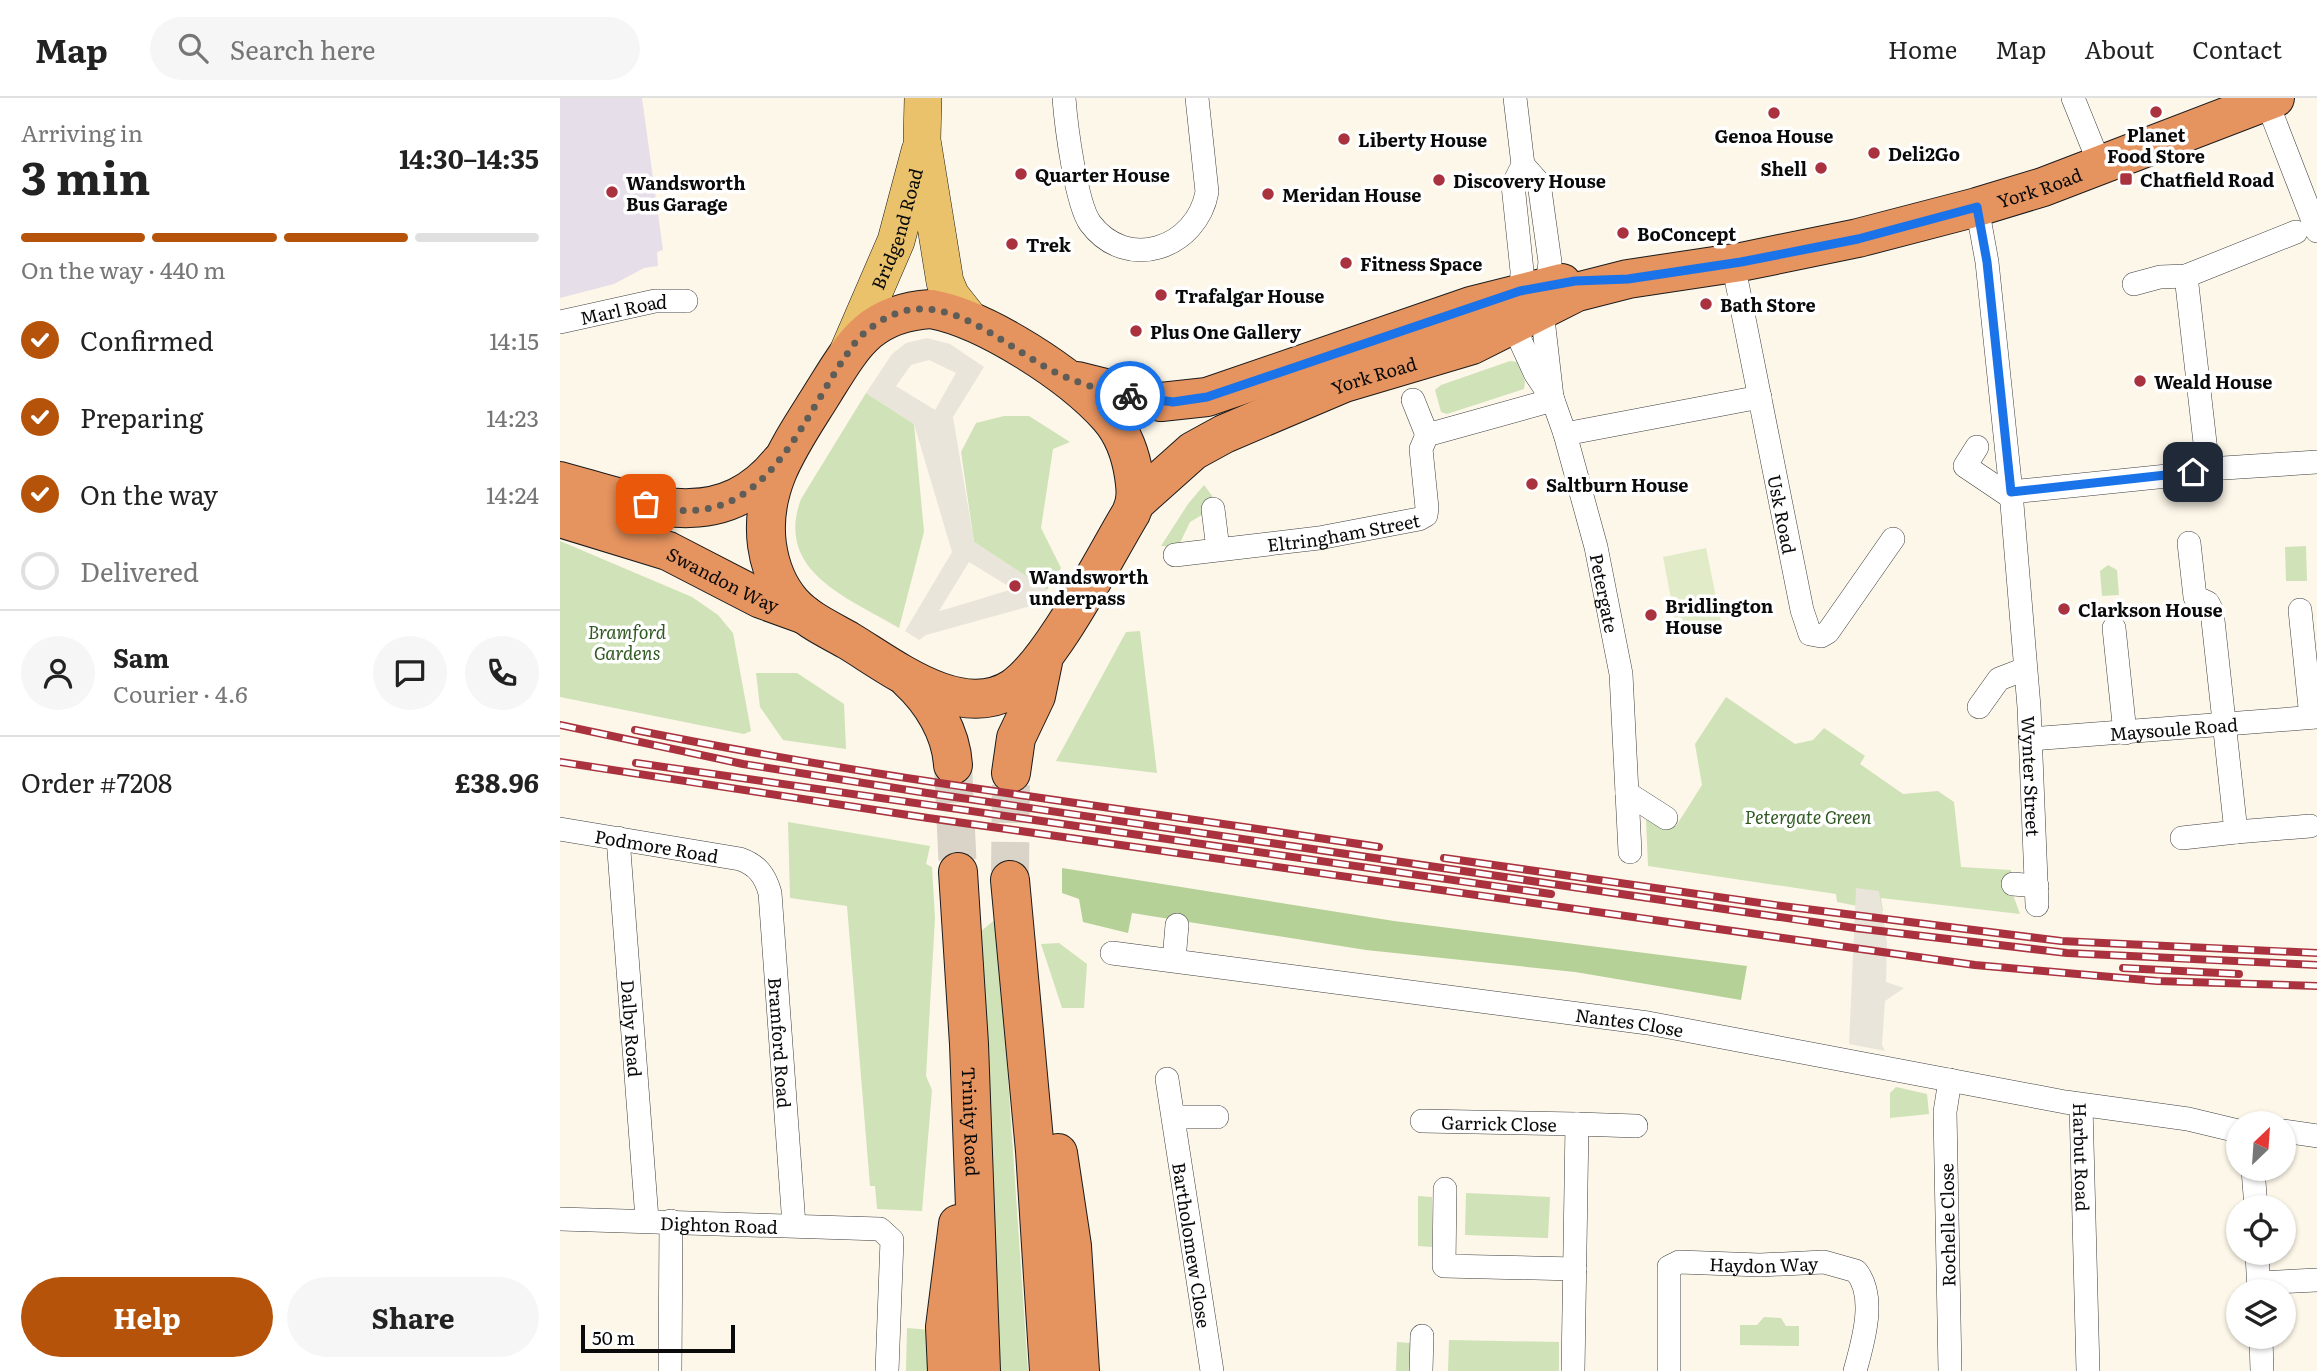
<!DOCTYPE html>
<html lang="en">
<head>
<meta charset="utf-8">
<style>
	body { margin:0; font-family:Literata,serif; background:#f6f6f6; color:#222; height:100vh; display:flex; flex-direction:column; font-size:26px; white-space:nowrap }
	* { box-sizing:border-box; margin:0 }
	p { font-size:23px; color:#767676 }
	.icon { flex:none; width:38px; height:38px; fill:none; stroke:currentColor; stroke-width:2; stroke-linecap:round; stroke-linejoin:round }
	.map { position:relative; flex:1; overflow:hidden }
	.side { display:flex; flex-direction:column; background:#fff; width:560px }
	.side>* { flex:none }
	.needle { width:46px; rotate:25deg }
	.buttons { position:absolute; left:1666px; top:1013px; display:grid; gap:14px }
	.buttons a { display:grid; place-items:center; width:70px; height:70px; border-radius:50%; background:#fff; box-shadow:0 2px 5px #0004; font-size:35px }
	.scale { position:absolute; left:21px; bottom:18px; width:154px; box-sizing:border-box; padding-left:7px; border:4px solid #0a0a0a; border-top:0; font-size:19px; line-height:24px; white-space:nowrap; color:#0a0a0a; -webkit-text-stroke:5px #fff; paint-order:stroke }
	.pin { position:absolute; display:grid; place-items:center; width:60px; height:60px; color:#fff; margin:-30px; border-radius:14px; box-shadow:0 4px 10px #0006 }
	.courier { position:absolute; display:grid; place-items:center; width:70px; height:70px; margin:-35px; border:5px solid #1a73e8; border-radius:50%; background:#fff; color:#222; box-shadow:0 2px 9px #0007 }
	.overview em { font-style:normal; font-weight:700 }
	.overview div { display:flex; flex-direction:column-reverse }
	.overview { display:flex; align-items:center; justify-content:space-between; height:119px; padding:0 21px }
	h1 { font-size:46px; font-weight:700; line-height:52px }
	.bar { display:grid; grid-template-columns:repeat(4,1fr); gap:10px 7px; align-content:center; height:84px; padding:0 21px }
	.bar i { height:9px; border-radius:5px; background:#e0e0e0 }
	.bar .on { background:#b45309 }
	.bar p { grid-column:span 4 }
	.line { display:flex; align-items:center; gap:18px; padding:0 21px; border-top:2px solid #e0e0e0 }
	.line div { flex:1 }
	.round { display:grid; place-items:center; flex:none; width:74px; height:74px; border-radius:37px; background:#f6f6f6 }
	ol { padding:0 21px; list-style:none }
	li { display:flex; align-items:center; gap:21px; height:77px }
	li p { margin-inline-start:auto }
	li .icon { padding:7px; border-radius:50%; background:#b45309; color:#fff; stroke-width:4 }
	li:last-child { color:#767676 }
	li i { width:38px; height:38px; border:4px solid #e0e0e0; border-radius:50% }
	.primary-button { display:flex; gap:14px; margin-top:auto; padding:14px 21px }
	.primary-button a { flex:1; height:80px; border-radius:42px; background:#b45309; color:#fff; font-size:28px; font-weight:700; line-height:80px; text-align:center }
	.primary-button a+a { background:#f6f6f6; color:#222 }
	header { display:flex; align-items:center; gap:42px; box-sizing:border-box; height:98px; padding:0 35px; background:#fff; border-bottom:2px solid #e0e0e0 }
	header strong { font-size:33px }
	nav { display:flex; gap:38px; margin-inline-start:auto; font-size:24px }
	.search { width:490px; height:63px; background:#f6f6f6; display:flex; align-items:center; gap:18px; box-sizing:border-box; padding:0 24px; border-radius:38px; color:#767676; font-size:26px }
	main { display:flex; flex:1; min-height:0 }
	.map>svg:first-child { display:block }
	.industrial { fill:#e6dee8 }
	.green { fill:#d0e2b7 }
	.forest { fill:#b6d198 }
	.pitch { fill:#e1ebc7 }
	.plaza { fill:#eae5da; fill-rule:evenodd }
	.lines { fill:none; stroke-linecap:round; stroke-linejoin:round }
	.highway-tunnel { stroke:#d9d3c8; stroke-width:38; stroke-dasharray:38 19; stroke-linecap:butt }
	.street-casing { stroke:#3d3d3d; stroke-width:24 }
	.primary-casing { stroke:#1b1b1b; stroke-width:38 }
	.highway-casing { stroke:#1b1b1b; stroke-width:40 }
	.street { stroke:#fff; stroke-width:23 }
	.primary { stroke:#eac26b; stroke-width:37 }
	.highway { stroke:#e5935f; stroke-width:38 }
	.rail-casing { stroke:#aa323f; stroke-width:8 }
	.rail { stroke:#fff; stroke-width:5; stroke-dasharray:16; stroke-linecap:butt }
	.done { stroke:#5f5d58; stroke-width:7; stroke-dasharray:0 12.6 }
	.route { stroke:#1a73e8; stroke-width:9 }
	.poi-dot { fill:#aa323f; stroke:#fff; stroke-width:2.5 }
	.labels { text-anchor:middle; dominant-baseline:central; stroke-width:7; stroke-linejoin:round; paint-order:stroke }
	.poi-label { font-size:18px; font-weight:bold; fill:#0a0a0a; stroke:#fff; text-anchor:start }
	.street-label { font-size:18px; fill:#0a0a0a; stroke:#fff }
	.park-label { font-size:18px; font-style:italic; fill:#315922; stroke:#fff }
</style>
</head>
<body>
<header>
<strong>Map</strong>
<div class="search"><svg class="icon" aria-label="search" viewBox="0 0 24 24"><circle cx="10" cy="10" r="6"/><path d="M15 15l6 6"/></svg>Search here</div>
<nav><a>Home</a><a>Map</a><a>About</a><a>Contact</a></nav>
</header>
<main>
<section class="side">
<div class="overview"><div><h1>3 min</h1><p>Arriving in</p></div><em>14:30–14:35</em></div>
<div class="bar"><i class="on"></i><i class="on"></i><i class="on"></i><i></i><p>On the way · 440 m</p></div>
<ol>
<li><svg class="icon" aria-label="check" viewBox="0 0 24 24"><path d="M5 12l5 5 9-10"/></svg>Confirmed<p>14:15</p></li>
<li><svg class="icon" aria-label="check" viewBox="0 0 24 24"><path d="M5 12l5 5 9-10"/></svg>Preparing<p>14:23</p></li>
<li><svg class="icon" aria-label="check" viewBox="0 0 24 24"><path d="M5 12l5 5 9-10"/></svg>On the way<p>14:24</p></li>
<li><i></i>Delivered</li>
</ol>
<div class="line" style="height:126px"><a class="round"><svg class="icon" aria-label="person" viewBox="0 0 24 24"><circle cx="12" cy="8" r="4"/><path d="M4 21q1-7 8-7t8 7"/></svg></a><div><b>Sam</b><p>Courier · 4.6</p></div><a class="round"><svg class="icon" aria-label="chat" viewBox="0 0 24 24"><path d="M4 5h16v11H9l-5 4z"/></svg></a><a class="round"><svg class="icon" aria-label="phone" viewBox="0 0 24 24"><path d="M5 4h4l2 5-3 2q2 4 5 5l2-3 5 2v4C11 20 4 13 5 4z"/></svg></a></div>
<div class="line" style="height:91px"><div>Order #7208</div><b>£38.96</b></div>
<div class="primary-button"><a>Help</a><a>Share</a></div>
</section>
<div class="map">
<svg width="1757" height="1273" viewBox="0 0 1757 1273">
	<rect width="100%" height="100%" fill="#fdf7e9"/>
	<!-- industrial -->
	<path class="industrial" d="M 0,0 L 82,0 L 103,152 L 97,154 L 98,168 L 84,170 L 54,186 L 0,200 Z"/>
	<!-- green -->
	<g class="green">
		<path d="M 950,263 L 957,264 L 965,284 L 964,291 L 887,316 L 881,314 L 875,292 L 881,287 Z"/>
		<path d="M 306,295 L 354,326 L 364,434 L 339,530 C 289,500 214,474 241,401 Z"/>
		<path d="M 444,318 L 469,318 L 510,344 L 493,351 L 481,430 L 501,470 L 487,492 L 414,444 L 401,354 L 416,325 Z"/>
		<path d="M 644,387 L 659,407 L 630,424 L 618,449 L 601,448 L 628,406 Z"/>
		<path d="M 0,443 L 132,499 L 158,517 L 173,535 L 191,633 L 184,636 L 0,599 Z"/>
		<path d="M 1746,448 L 1747,483 L 1726,483 L 1725,449 Z"/>
		<path d="M 1548,467 L 1557,472 L 1559,497 L 1542,498 L 1540,473 Z"/>
		<path d="M 580,533 L 597,675 L 496,663 L 566,534 Z"/>
		<path d="M 196,575 L 237,575 L 284,606 L 286,651 L 223,642 L 200,609 Z"/>
		<path d="M 1166,599 L 1235,646 L 1253,642 L 1264,630 L 1305,658 L 1300,666 L 1343,696 L 1378,693 L 1394,704 L 1401,769 L 1451,772 L 1452,794 L 1460,816 L 1321,800 L 1323,813 L 1277,804 L 1276,796 L 1088,768 L 1086,721 L 1093,726 L 1116,728 L 1142,687 L 1135,646 Z"/>
		<path d="M 228,724 L 370,748 L 366,766 L 372,769 L 375,820 L 366,978 L 372,992 L 362,1113 L 317,1111 L 315,1088 L 310,1088 L 287,808 L 230,800 Z"/>
		<path d="M 437,820 L 468,1273 L 431,1273 L 414,839 Z"/>
		<path d="M 499,845 L 527,866 L 524,910 L 531,910 L 502,910 L 481,846 Z"/>
		<path d="M 1336,989 L 1367,996 L 1369,1016 L 1330,1020 L 1330,995 Z"/>
		<path d="M 906,1095 L 990,1099 L 988,1140 L 905,1137 Z"/>
		<path d="M 858,1098 L 872,1099 L 872,1149 L 858,1148 Z"/>
		<path d="M 1204,1219 L 1221,1220 L 1226,1228 L 1239,1228 L 1239,1248 L 1180,1247 L 1180,1227 L 1197,1227 Z"/>
		<path d="M 347,1230 L 371,1232 L 374,1273 L 346,1273 Z"/>
		<path d="M 889,1242 L 999,1244 L 999,1273 L 888,1273 Z"/>
		<path d="M 837,1244 L 851,1245 L 851,1273 L 836,1273 Z"/>
	</g>
	<!-- forest -->
	<path class="forest" d="M 502,770 L 834,823 L 1187,868 L 1181,902 L 1015,874 L 806,852 L 572,815 L 568,835 L 523,824 L 519,801 L 502,795 Z"/>
	<!-- pitch -->
	<path class="pitch" d="M 1146,450 L 1162,528 L 1118,537 L 1103,459 Z"/>
	<!-- plaza -->
	<g class="plaza">
		<path d="M 367,240 L 390,246 L 424,269 L 393,319 L 414,444 L 487,492 L 478,506 L 366,537 L 359,542 L 345,533 L 392,454 L 354,326 L 306,295 L 332,256 L 346,245 ZM 369,262 L 396,275 L 375,312 L 336,288 L 351,267 ZM 409,464 L 453,491 L 380,513 L 379,513 Z"/>
		<path d="M 1296,790 L 1319,793 L 1327,844 L 1326,884 L 1344,890 L 1325,903 L 1322,947 L 1325,953 L 1289,946 Z"/>
	</g>
	<g class="lines">
		<!-- highway-tunnel -->
		<g class="highway-tunnel">
			<path d="M 393,667 L 398,774"/>
			<path d="M 450,782 L 451,675"/>
		</g>
		<!-- street casing -->
		<g class="street-casing">
			<g id="street">
				<path d="M 504,0 C 506,27 516,105 530,125 C 567,175 637,150 647,94 L 637,0"/>
				<path id="s1" d="M 955,0 L 963,67 L 953,87 L 962,173 L 960,242 L 975,275 L 993,302 L 1005,336 L 1036,449 L 1061,576 L 1067,695 L 1106,720"/>
				<path d="M 1513,0 L 1540,67"/>
				<path d="M 1707,4 L 1757,133"/>
				<path d="M 963,67 L 979,85 L 990,164 L 983,221 L 992,299"/>
				<path id="s2" d="M 1417,109 L 1427,164 L 1451,394 L 1469,609 L 1477,807"/>
				<path id="s3" d="M 1173,165 L 1242,512 L 1250,536 L 1261,538 L 1268,534 L 1333,441"/>
				<path d="M 1626,178 L 1648,371"/>
				<path d="M 1574,186 L 1600,179 L 1626,178 L 1736,134"/>
				<path id="s4" d="M 0,224 L 95,203 L 126,203"/>
				<path d="M 853,302 L 867,337"/>
				<path d="M 1005,336 L 1200,299"/>
				<path d="M 1417,349 L 1405,368 L 1451,399"/>
				<path d="M 1451,394 L 1617,377 L 1648,371 L 1757,364"/>
				<path d="M 653,411 L 658,451"/>
				<path d="M 1629,445 L 1635,499 L 1648,505 L 1652,513 L 1676,734 L 1750,728"/>
				<path id="s5" d="M 615,457 L 759,440 L 859,421 L 866,417 L 867,410 L 861,351 L 867,337 L 993,302"/>
				<path d="M 1740,512 L 1751,619"/>
				<path d="M 1554,530 L 1565,635"/>
				<path d="M 1419,609 L 1439,581 L 1465,571"/>
				<path id="s6" d="M 1470,641 L 1757,619"/>
				<path d="M 1067,695 L 1070,754"/>
				<path id="s7" d="M 0,731 L 180,761 C 197,767 205,777 210,795 L 234,1127"/>
				<path id="s8" d="M 58,740 L 87,1121"/>
				<path d="M 1622,740 L 1676,734"/>
				<path d="M 1453,786 L 1477,788"/>
				<path id="s9" d="M 552,855 L 1088,925 L 1505,1004 L 1628,1021 L 1678,1033"/>
				<path d="M 614,862 L 617,827"/>
				<path id="s10" d="M 607,981 L 652,1273"/>
				<path id="s11" d="M 1521,1007 L 1528,1273"/>
				<path d="M 615,1019 L 657,1019"/>
				<path id="s12" d="M 862,1023 L 1017,1026"/>
				<path d="M 1724,1033 L 1757,1038"/>
				<path d="M 1693,1071 L 1696,1110"/>
				<path d="M 885,1091 L 884,1168 L 1015,1171"/>
				<path id="s13" d="M 0,1121 L 320,1131 L 332,1142 L 327,1273"/>
				<path d="M 1697,1155 L 1699,1194"/>
				<path d="M 1699,1185 L 1757,1182"/>
				<path d="M 1701,1239 L 1702,1273"/>
				<path d="M 110,1273 L 111,1123"/>
				<path d="M 861,1273 L 862,1238"/>
				<path d="M 1013,1273 L 1017,1026 L 1076,1028"/>
				<path id="s14" d="M 1109,1273 L 1109,1169 L 1119,1164 L 1200,1167 L 1264,1164 L 1296,1173 C 1317,1198 1303,1244 1295,1273"/>
				<path d="M 1390,1273 L 1385,1014 L 1390,982"/>
			</g>
		</g>
		<!-- primary casing -->
		<g class="primary-casing">
			<g id="primary">
				<path d="M 363,0 L 362,42 L 385,184 L 391,198 L 410,222"/>
				<path id="s15" d="M 288,254 L 336,143 L 360,53"/>
			</g>
		</g>
		<!-- highway casing -->
		<g class="highway-casing">
			<g id="highway">
				<path d="M 371,211 C 426,221 512,277 549,319 C 563,335 571,358 574,378 C 576,392 577,402 571,415 C 545,458 491,565 453,590 C 401,624 332,569 289,543 C 270,532 247,522 232,505 C 218,489 210,468 207,447 C 199,386 234,342 264,293 C 294,245 310,215 371,211 Z"/>
				<path d="M 517,283 L 601,304 L 647,299 L 911,208 L 1002,185"/>
				<path d="M 0,383 C 78,404 159,440 220,364"/>
				<path id="s16" d="M 576,404 L 633,353 L 664,336 L 784,285 L 912,247 L 1017,194 L 1068,181 L 1181,164 L 1298,140 L 1417,109 L 1483,89 L 1715,0"/>
				<path id="s17" d="M 0,420 L 108,453 L 201,501 L 245,517"/>
				<path d="M 348,581 C 372,603 391,634 393,667"/>
				<path d="M 451,675 L 456,640 L 476,598 L 483,564"/>
				<path id="s18" d="M 398,774 L 409,946 L 421,1273"/>
				<path d="M 450,782 L 475,1053 L 489,1273"/>
				<path d="M 498,1055 L 512,1148 L 520,1273"/>
				<path d="M 387,1273 L 385,1229 L 398,1126"/>
			</g>
		</g>
		<!-- street -->
		<use href="#street" class="street"/>
		<!-- primary -->
		<use href="#primary" class="primary"/>
		<!-- highway -->
		<use href="#highway" class="highway"/>
		<!-- rail casing -->
		<g class="rail-casing">
			<g id="rail">
				<path d="M 0,627 L 183,666 L 367,695 L 1295,830 L 1507,855 L 1757,867"/>
				<path d="M 75,632 C 321,682 571,711 819,749"/>
				<path d="M 0,664 L 368,720 L 1415,867 L 1597,883 L 1757,888"/>
				<path d="M 76,665 L 991,796"/>
				<path d="M 884,760 L 1222,808 L 1501,843 L 1757,855"/>
				<path d="M 1563,870 L 1679,876"/>
			</g>
		</g>
		<!-- rail -->
		<use href="#rail" class="rail"/>
	</g>
	<g class="lines">
		<!-- done -->
		<path class="done" d="M 86,406 C 210,443 240,315 298,241 C 374,166 438,251 508,280 C 527,288 550,294 570,298"/>
		<!-- route -->
		<path class="route" d="M 570,298 L 613,304 L 647,299 L 960,193 L 1015,183 L 1068,181 L 1181,164 L 1298,141 L 1417,109 L 1427,164 L 1451,394 L 1633,374"/>
	</g>
	<!-- markers -->
	<g class="poi-dot">
		<circle cx="1596" cy="14" r="7"/>
		<circle cx="1214" cy="15" r="7"/>
		<circle cx="784" cy="41" r="7"/>
		<circle cx="1314" cy="55" r="7"/>
		<circle cx="1261" cy="70" r="7"/>
		<circle cx="461" cy="76" r="7"/>
		<rect x="1559" y="74" width="14" height="14" rx="3.5"/>
		<circle cx="879" cy="82" r="7"/>
		<circle cx="52" cy="94" r="7"/>
		<circle cx="708" cy="96" r="7"/>
		<circle cx="1063" cy="135" r="7"/>
		<circle cx="452" cy="146" r="7"/>
		<circle cx="786" cy="165" r="7"/>
		<circle cx="601" cy="197" r="7"/>
		<circle cx="1146" cy="206" r="7"/>
		<circle cx="576" cy="233" r="7"/>
		<circle cx="1580" cy="283" r="7"/>
		<circle cx="972" cy="386" r="7"/>
		<circle cx="455" cy="488" r="7"/>
		<circle cx="1504" cy="511" r="7"/>
		<circle cx="1091" cy="517" r="7"/>
	</g>
	<g class="labels">
		<!-- poi labels -->
		<g class="poi-label">
			<text x="1596" y="36" text-anchor="middle">Planet<tspan x="1596" dy="21">Food Store</tspan></text>
			<text x="1214" y="37" text-anchor="middle">Genoa House</text>
			<text x="798" y="41">Liberty House</text>
			<text x="1328" y="55">Deli2Go</text>
			<text x="1247" y="70" text-anchor="end">Shell</text>
			<text x="475" y="76">Quarter House</text>
			<text x="1580" y="81">Chatfield Road</text>
			<text x="893" y="82">Discovery House</text>
			<text x="66" y="84">Wandsworth<tspan x="66" dy="21">Bus Garage</tspan></text>
			<text x="722" y="96">Meridan House</text>
			<text x="1077" y="135">BoConcept</text>
			<text x="466" y="146">Trek</text>
			<text x="800" y="165">Fitness Space</text>
			<text x="615" y="197">Trafalgar House</text>
			<text x="1160" y="206">Bath Store</text>
			<text x="590" y="233">Plus One Gallery</text>
			<text x="1594" y="283">Weald House</text>
			<text x="986" y="386">Saltburn House</text>
			<text x="469" y="478">Wandsworth<tspan x="469" dy="21">underpass</tspan></text>
			<text x="1105" y="507">Bridlington<tspan x="1105" dy="21">House</tspan></text>
			<text x="1518" y="511">Clarkson House</text>
		</g>
		<!-- street labels -->
		<g class="street-label">
			<text stroke="none"><textPath href="#s16" startOffset="968">York Road</textPath></text>
			<text stroke="none"><textPath href="#s15" startOffset="133">Bridgend Road</textPath></text>
			<text stroke="none"><textPath href="#s4" startOffset="65">Marl Road</textPath></text>
			<text stroke="none"><textPath href="#s16" startOffset="273">York Road</textPath></text>
			<text stroke="none"><textPath href="#s3" startOffset="256">Usk Road</textPath></text>
			<text stroke="none"><textPath href="#s5" startOffset="170">Eltringham Street</textPath></text>
			<text stroke="none"><textPath href="#s17" startOffset="175">Swandon Way</textPath></text>
			<text stroke="none"><textPath href="#s1" startOffset="514">Petergate</textPath></text>
			<text stroke="none"><textPath href="#s6" startOffset="144">Maysoule Road</textPath></text>
			<text stroke="none"><textPath href="#s2" startOffset="572">Wynter Street</textPath></text>
			<text stroke="none"><textPath href="#s7" startOffset="98">Podmore Road</textPath></text>
			<text stroke="none"><textPath href="#s9" startOffset="522">Nantes Close</textPath></text>
			<text stroke="none"><textPath href="#s8" startOffset="191">Dalby Road</textPath></text>
			<text stroke="none"><textPath href="#s7" startOffset="380">Bramford Road</textPath></text>
			<text stroke="none"><textPath href="#s18" startOffset="250">Trinity Road</textPath></text>
			<text stroke="none"><textPath href="#s12" startOffset="77">Garrick Close</textPath></text>
			<text stroke="none"><textPath href="#s11" startOffset="52">Harbut Road</textPath></text>
			<text stroke="none"><textPath href="#s13" startOffset="159">Dighton Road</textPath></text>
			<text transform="translate(1387 1127) rotate(-91)">Rochelle Close</text>
			<text stroke="none"><textPath href="#s10" startOffset="168">Bartholomew Close</textPath></text>
			<text stroke="none"><textPath href="#s14" startOffset="200">Haydon Way</textPath></text>
		</g>
		<!-- park labels -->
		<g class="park-label">
			<text x="67" y="533">Bramford<tspan x="67" dy="21">Gardens</tspan></text>
			<text x="1248" y="718">Petergate Green</text>
		</g>
	</g>
</svg>
<div class="buttons">
<a><svg class="needle" viewBox="-14 -14 28 28"><path d="M0-13l5 13h-10z" fill="#e53935"/><path d="M0 13l5-13h-10z" fill="#767676"/></svg></a>
<a><svg class="icon" aria-label="locate" viewBox="0 0 24 24"><circle cx="12" cy="12" r="6"/><path d="M12 2v4M12 18v4M2 12h4M18 12h4"/></svg></a>
<a><svg class="icon" aria-label="layers" viewBox="0 0 24 24"><path d="M12 4l9 5-9 5-9-5zM3 14l9 5 9-5"/></svg></a>
</div>
<div class="scale">50 m</div>
<div class="pin" style="left:86px;top:406px;background:#ea580c"><svg class="icon" aria-label="bag" viewBox="0 0 24 24"><path d="M5 8h14l-1 12H6zM9 8a3 3 0 0 1 6 0"/></svg></div>
<div class="pin" style="left:1633px;top:374px;background:#1f2937"><svg class="icon" aria-label="home" viewBox="0 0 24 24"><path d="M3 11l9-7 9 7M6 9v11h12V9"/></svg></div>
<div class="courier" style="left:570px;top:298px"><svg class="icon" aria-label="bike" viewBox="0 0 24 24"><circle cx="6" cy="16" r="4"/><circle cx="18" cy="16" r="4"/><path d="M6 16l4-8h5l3 8M10 8l3 8H6M13 5h3"/></svg></div>
</div>
</main>
</body>
</html>
